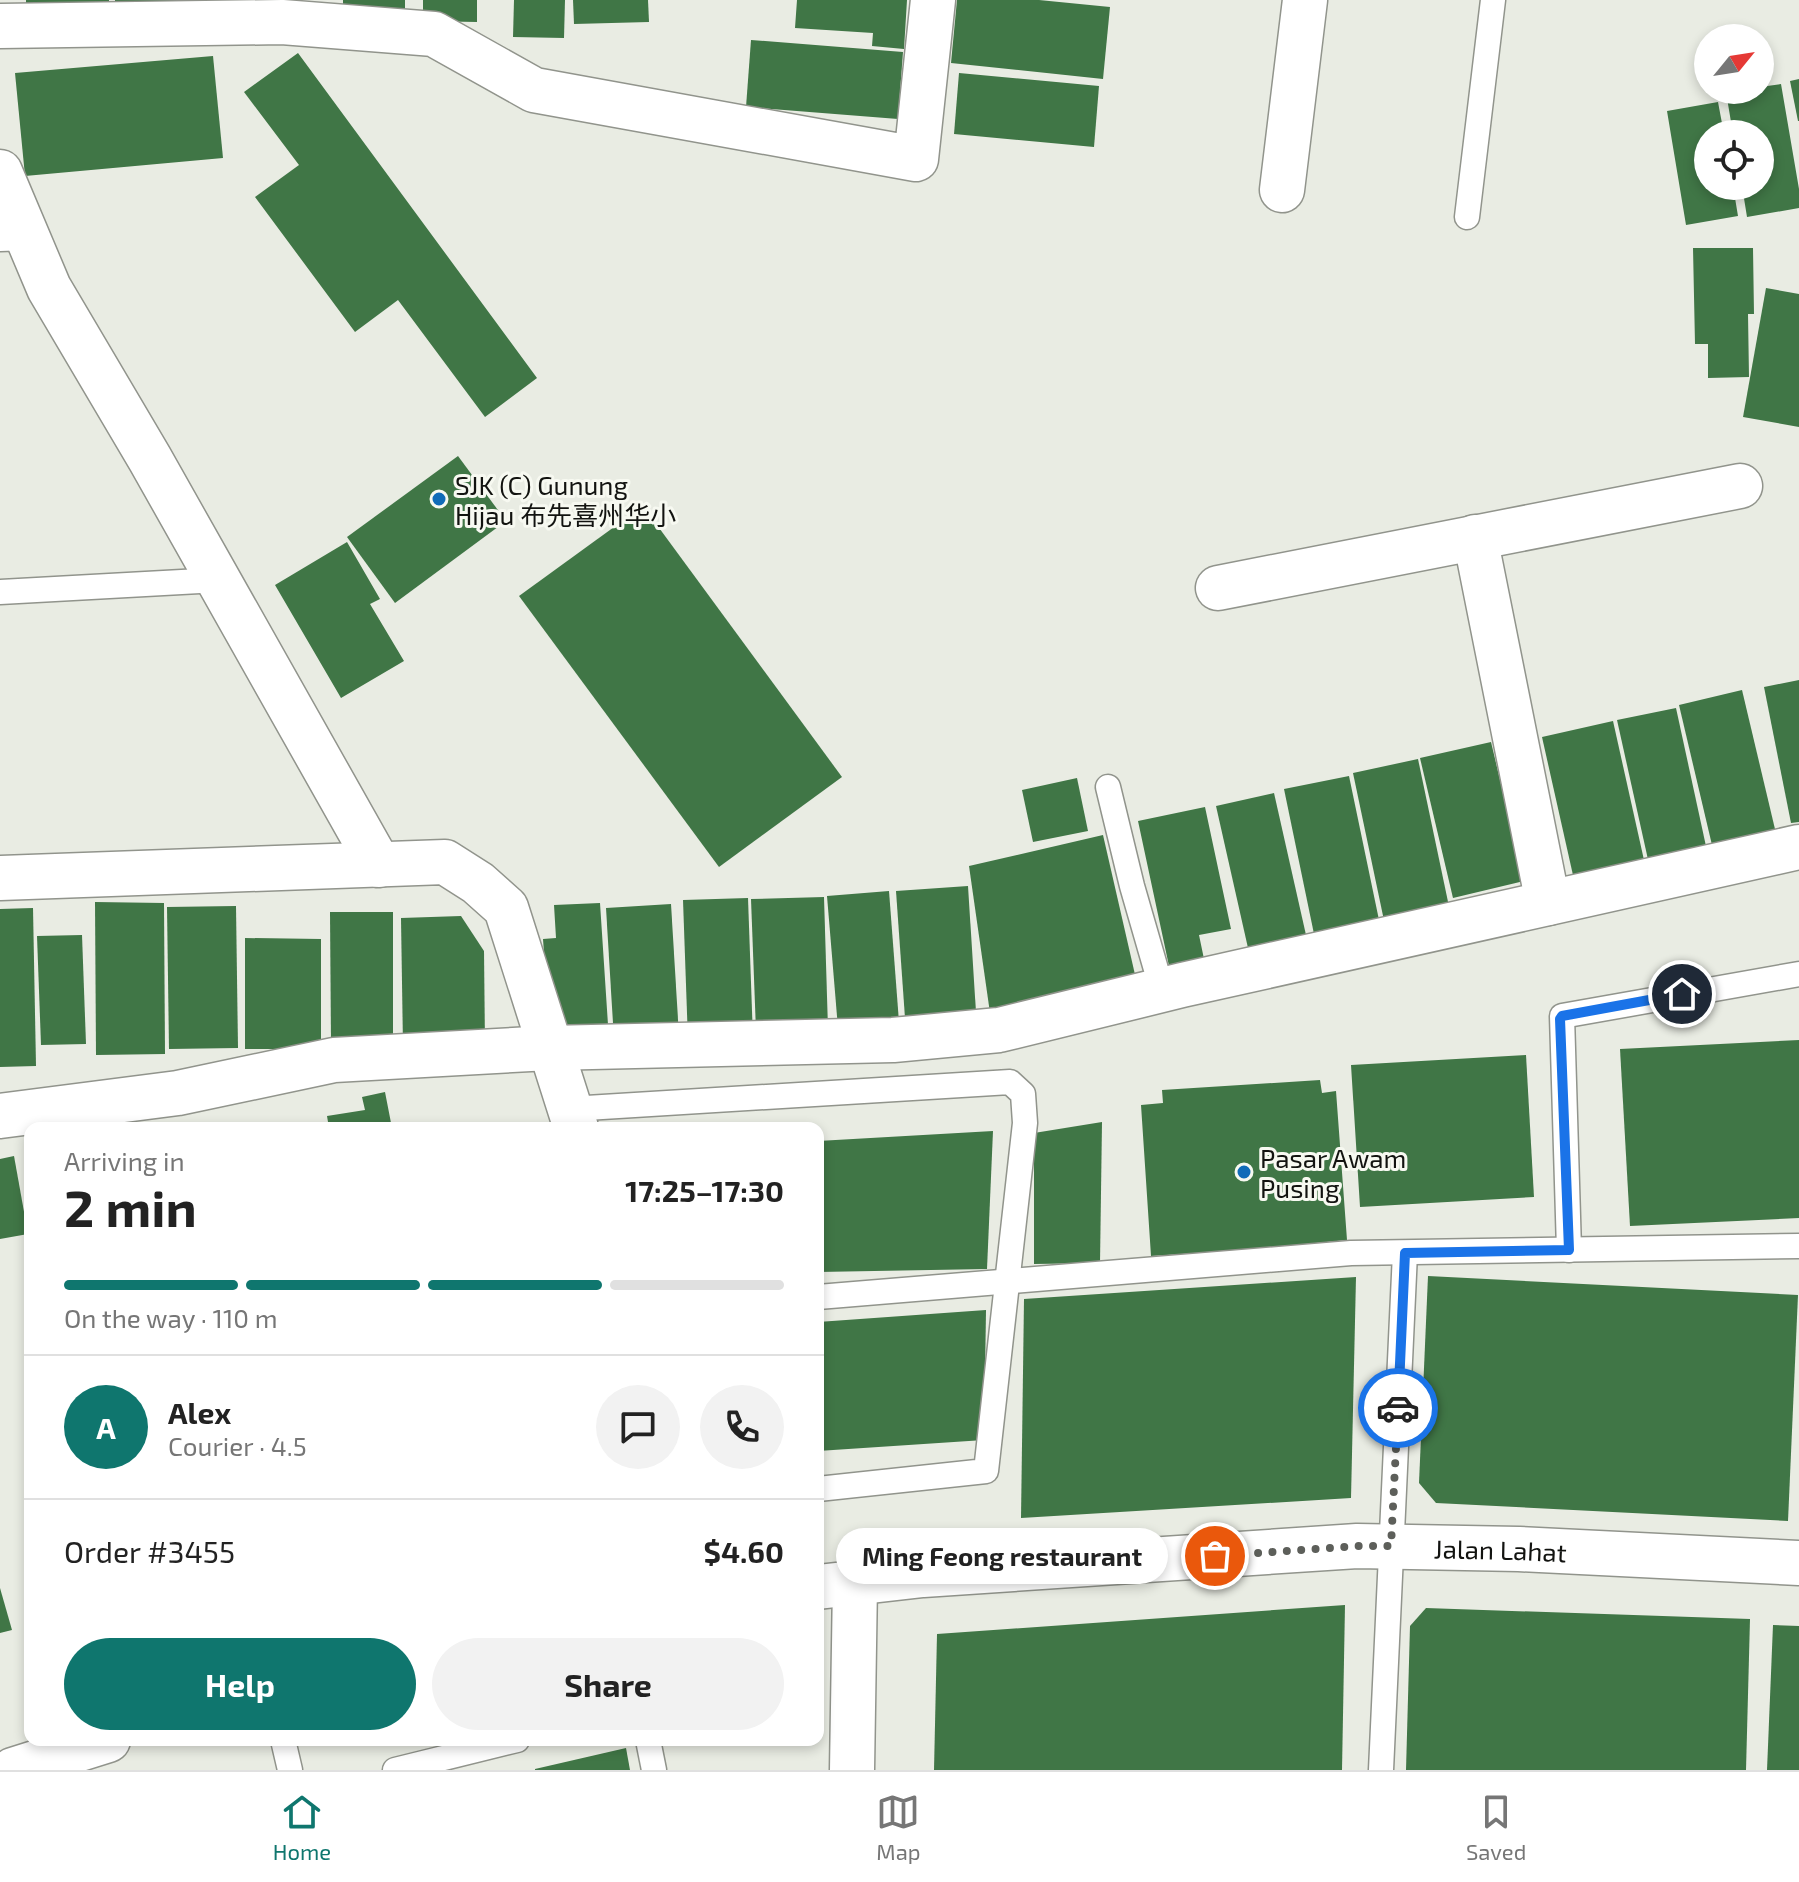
<!DOCTYPE html>
<html lang="en">
<head>
<meta charset="utf-8">
<style>
	body { margin:0; font-family:"Exo 2","Noto Sans SC",sans-serif; background:#f2f2f2; color:#222; height:100vh; display:flex; flex-direction:column; font-size:30px; white-space:nowrap }
	* { box-sizing:border-box; margin:0 }
	p { font-size:26px; color:#767676 }
	.icon { flex:none; width:44px; height:44px; fill:none; stroke:currentColor; stroke-width:2; stroke-linecap:round; stroke-linejoin:round }
	.map { position:relative; flex:1; overflow:hidden }
	.sheet { position:absolute; left:24px; top:1122px; width:800px; height:624px; display:flex; flex-direction:column; background:#fff; border-radius:16px; box-shadow:0 4px 12px #0003 }
	.sheet>* { flex:none }
	.needle { width:52px; rotate:60deg }
	.fabs { position:absolute; left:1694px; top:24px; display:grid; gap:16px }
	.fabs a { display:grid; place-items:center; width:80px; height:80px; border-radius:50%; background:#fff; box-shadow:0 4px 12px #0003; font-size:40px }
	.pin { position:absolute; display:grid; place-items:center; width:68px; height:68px; color:#fff; margin:-34px; border:4px solid #fff; border-radius:50%; box-shadow:0 2px 8px #0007 }
	.courier { position:absolute; display:grid; place-items:center; width:80px; height:80px; margin:-40px; border:6px solid #1a73e8; border-radius:50%; background:#fff; color:#222; box-shadow:0 2px 10px #0007 }
	.bubble { position:absolute; height:56px; border-radius:28px; background:#fff; box-shadow:0 4px 12px #0003; font-size:26px; font-weight:700; line-height:56px; text-align:center }
	.head em { font-style:normal; font-weight:700 }
	.head div { display:flex; flex-direction:column-reverse }
	.head { display:flex; align-items:center; justify-content:space-between; height:136px; padding:0 40px }
	h1 { font-size:52px; font-weight:700; line-height:60px }
	.bar { display:grid; grid-template-columns:repeat(4,1fr); gap:12px 8px; align-content:center; height:96px; padding:0 40px }
	.bar i { height:10px; border-radius:6px; background:#e0e0e0 }
	.bar .current { background:#0f766e }
	.bar p { grid-column:span 4 }
	.line { display:flex; align-items:center; gap:20px; padding:0 40px; border-top:2px solid #e0e0e0 }
	.line div { flex:1 }
	.round { display:grid; place-items:center; flex:none; width:84px; height:84px; border-radius:42px; background:#f2f2f2 }
	.cta { display:flex; gap:16px; margin-top:auto; padding:16px 40px }
	.cta a { flex:1; height:92px; border-radius:48px; background:#0f766e; color:#fff; font-size:32px; font-weight:700; line-height:92px; text-align:center }
	.cta a+a { background:#f2f2f2; color:#222 }
	.tab-bar { display:flex; justify-content:space-around; align-items:center; height:112px; border-top:2px solid #e0e0e0; background:#fff; font-size:22px; color:#767676 }
	.tab-bar a { display:grid; justify-items:center; gap:4px }
	.tab-bar .current { color:#0f766e }
	.map>svg:first-child { display:block }
	.building { fill:#407646 }
	.lines { fill:none; stroke-linecap:round; stroke-linejoin:round }
	.lane-casing { stroke:#91948c; stroke-width:27 }
	.street-casing { stroke:#91948c; stroke-width:47 }
	.secondary-casing { stroke:#91948c; stroke-width:47 }
	.lane { stroke:#fff; stroke-width:24 }
	.street { stroke:#fff; stroke-width:44 }
	.secondary { stroke:#fff; stroke-width:44 }
	.done { stroke:#5d5f5a; stroke-width:8; stroke-dasharray:0 14.4 }
	.route { stroke:#1a73e8; stroke-width:10 }
	.poi-dot { fill:#106bb8; stroke:#f7f9f1; stroke-width:3 }
	.labels { text-anchor:middle; dominant-baseline:central; stroke-width:6; stroke-linejoin:round; paint-order:stroke }
	.poi-label { font-size:26px; fill:#121310; stroke:#f7f9f1; text-anchor:start }
	.street-label { font-size:26px; fill:#121310; stroke:#f7f9f1 }
</style>
</head>
<body>
<div class="map">
<svg width="1799" height="1770" viewBox="0 0 1799 1770">
	<rect width="100%" height="100%" fill="#e9ece3"/>
	<!-- building -->
	<g class="building">
		<path d="M 26,0 L 109,0 L 109,13 L 26,12 Z"/>
		<path d="M 115,0 L 180,0 L 180,13 L 115,12 Z"/>
		<path d="M 343,0 L 405,0 L 405,18 L 343,17 Z"/>
		<path d="M 423,0 L 477,0 L 477,22 L 423,21 Z"/>
		<path d="M 514,0 L 565,0 L 564,38 L 513,37 Z"/>
		<path d="M 573,0 L 648,0 L 649,22 L 574,24 Z"/>
		<path d="M 797,0 L 907,0 L 904,49 L 872,46 L 873,33 L 795,28 Z"/>
		<path d="M 957,0 L 1039,0 L 1110,7 L 1103,79 L 951,63 Z"/>
		<path d="M 751,40 L 903,52 L 898,119 L 746,107 Z"/>
		<path d="M 298,53 L 537,378 L 485,417 L 398,300 L 355,332 L 255,197 L 299,165 L 244,92 Z"/>
		<path d="M 213,56 L 223,158 L 25,176 L 15,73 Z"/>
		<path d="M 959,73 L 1099,86 L 1094,147 L 954,134 Z"/>
		<path d="M 1799,79 L 1799,121 L 1798,121 L 1790,81 Z"/>
		<path d="M 1781,84 L 1799,189 L 1799,208 L 1747,217 L 1742,186 L 1760,186 L 1760,134 L 1733,134 L 1726,92 L 1760,90 L 1760,87 Z"/>
		<path d="M 1718,102 L 1724,134 L 1708,134 L 1708,186 L 1733,186 L 1738,216 L 1686,225 L 1667,111 Z"/>
		<path d="M 1693,248 L 1753,248 L 1754,314 L 1748,314 L 1749,377 L 1708,378 L 1708,344 L 1695,344 Z"/>
		<path d="M 1766,288 L 1799,294 L 1799,427 L 1743,417 Z"/>
		<path d="M 458,456 L 506,521 L 395,603 L 347,537 Z"/>
		<path d="M 643,506 L 842,777 L 719,867 L 519,596 Z"/>
		<path d="M 347,542 L 380,599 L 370,604 L 404,661 L 341,698 L 275,585 Z"/>
		<path d="M 1799,680 L 1799,822 L 1791,823 L 1764,687 Z"/>
		<path d="M 1742,690 L 1779,846 L 1716,862 L 1679,705 Z"/>
		<path d="M 1676,708 L 1709,860 L 1651,873 L 1617,720 Z"/>
		<path d="M 1613,721 L 1648,878 L 1577,893 L 1542,737 Z"/>
		<path d="M 1491,742 L 1524,881 L 1453,898 L 1420,758 Z"/>
		<path d="M 1418,759 L 1451,916 L 1386,930 L 1353,773 Z"/>
		<path d="M 1349,776 L 1379,920 L 1314,934 L 1284,789 Z"/>
		<path d="M 1077,778 L 1088,831 L 1033,842 L 1022,790 Z"/>
		<path d="M 1274,793 L 1306,935 L 1248,948 L 1216,806 Z"/>
		<path d="M 1205,807 L 1231,929 L 1199,935 L 1204,959 L 1169,966 L 1138,821 Z"/>
		<path d="M 1103,835 L 1136,979 L 990,1013 L 969,866 Z"/>
		<path d="M 968,886 L 977,1028 L 906,1032 L 896,891 Z"/>
		<path d="M 889,891 L 900,1035 L 839,1040 L 827,896 Z"/>
		<path d="M 824,897 L 828,1029 L 756,1031 L 751,899 Z"/>
		<path d="M 748,898 L 753,1039 L 688,1041 L 683,900 Z"/>
		<path d="M 95,902 L 164,903 L 165,1054 L 96,1055 Z"/>
		<path d="M 600,903 L 609,1040 L 569,1042 L 568,1024 L 549,1025 L 543,939 L 556,938 L 554,905 Z"/>
		<path d="M 671,904 L 679,1036 L 614,1040 L 606,908 Z"/>
		<path d="M 236,906 L 238,1048 L 169,1049 L 167,907 Z"/>
		<path d="M 33,908 L 36,1066 L 0,1067 L 0,909 Z"/>
		<path d="M 330,912 L 393,912 L 393,1044 L 331,1045 Z"/>
		<path d="M 461,916 L 484,951 L 485,1046 L 403,1047 L 401,918 Z"/>
		<path d="M 82,935 L 86,1044 L 41,1045 L 37,936 Z"/>
		<path d="M 245,938 L 321,939 L 321,1049 L 245,1049 Z"/>
		<path d="M 1799,1040 L 1799,1218 L 1630,1226 L 1620,1049 Z"/>
		<path d="M 1526,1055 L 1534,1197 L 1360,1207 L 1351,1065 Z"/>
		<path d="M 1320,1080 L 1322,1093 L 1336,1091 L 1347,1240 L 1306,1244 L 1308,1254 L 1199,1261 L 1198,1253 L 1151,1256 L 1141,1105 L 1163,1103 L 1162,1090 Z"/>
		<path d="M 385,1092 L 392,1128 L 329,1128 L 327,1116 L 365,1110 L 362,1097 Z"/>
		<path d="M 1102,1122 L 1100,1263 L 1034,1264 L 1034,1133 Z"/>
		<path d="M 993,1131 L 987,1269 L 818,1272 L 818,1141 Z"/>
		<path d="M 14,1156 L 28,1234 L 0,1239 L 0,1159 Z"/>
		<path d="M 30,1170 L 30,1201 L 28,1201 L 24,1171 Z"/>
		<path d="M 1428,1276 L 1798,1295 L 1788,1521 L 1436,1503 L 1419,1483 Z"/>
		<path d="M 1356,1277 L 1351,1498 L 1021,1518 L 1024,1299 Z"/>
		<path d="M 986,1310 L 984,1440 L 818,1451 L 818,1322 Z"/>
		<path d="M 0,1588 L 12,1630 L 0,1633 Z"/>
		<path d="M 1345,1605 L 1342,1770 L 934,1770 L 937,1634 Z"/>
		<path d="M 1426,1608 L 1750,1619 L 1746,1770 L 1406,1770 L 1410,1626 Z"/>
		<path d="M 1773,1625 L 1799,1626 L 1799,1770 L 1767,1770 Z"/>
		<path d="M 626,1748 L 630,1770 L 535,1770 L 535,1769 Z"/>
	</g>
	<g class="lines">
		<!-- lane casing -->
		<g class="lane-casing">
			<g id="lane">
				<path d="M 1467,217 L 1493,0"/>
				<path d="M 0,239 L 28,238"/>
				<path d="M 0,592 L 218,580"/>
				<path d="M 1108,787 L 1132,886 L 1162,990"/>
				<path d="M 570,1109 L 1010,1082 L 1023,1094 L 1025,1123 L 986,1471 L 818,1489"/>
				<path d="M 1569,1250 L 1562,1016 L 1799,974"/>
				<path d="M 818,1297 L 1351,1253 L 1799,1246"/>
				<path d="M 283,1740 L 290,1770"/>
				<path d="M 648,1740 L 654,1770"/>
				<path d="M 395,1770 L 517,1740"/>
				<path d="M 1381,1770 L 1405,1253"/>
			</g>
		</g>
		<!-- street casing -->
		<g class="street-casing">
			<g id="street">
				<path d="M 0,26 L 282,22 L 434,34 L 534,90 L 916,159 L 933,0"/>
				<path d="M 0,172 L 49,288 L 150,459 L 379,865"/>
				<path d="M 1282,190 L 1305,0"/>
				<path d="M 1475,537 L 1548,903"/>
				<path d="M 1218,588 L 1740,486"/>
				<path d="M 0,878 L 445,862 L 478,883 L 506,908 L 576,1128"/>
				<path d="M 0,1116 L 178,1093 L 334,1060 L 549,1048 L 893,1040 L 999,1030 L 1182,985 L 1799,847"/>
				<path d="M 852,1770 L 855,1583"/>
			</g>
		</g>
		<!-- secondary casing -->
		<g class="secondary-casing">
			<g id="secondary">
				<path id="s1" d="M 818,1587 L 923,1575 L 1357,1546 L 1519,1549 L 1799,1563"/>
				<path d="M 13,1770 L 108,1740"/>
			</g>
		</g>
		<!-- lane -->
		<use href="#lane" class="lane"/>
		<!-- street -->
		<use href="#street" class="street"/>
		<!-- secondary -->
		<use href="#secondary" class="secondary"/>
	</g>
	<g class="lines">
		<!-- done -->
		<path class="done" d="M 1215,1556 L 1357,1546 L 1391,1546 L 1398,1408"/>
		<!-- route -->
		<path class="route" d="M 1398,1408 L 1405,1253 L 1569,1250 L 1560,1019 L 1562,1016 L 1682,994"/>
	</g>
	<!-- markers -->
	<g class="poi-dot">
		<circle cx="439" cy="499" r="8"/>
		<circle cx="1244" cy="1172" r="8"/>
	</g>
	<g class="labels">
		<!-- poi labels -->
		<g class="poi-label">
			<text x="455" y="484">SJK (C) Gunung<tspan x="455" dy="30">Hijau 布先喜州华小</tspan></text>
			<text x="1260" y="1157">Pasar Awam<tspan x="1260" dy="30">Pusing</tspan></text>
		</g>
		<!-- street labels -->
		<g class="street-label">
			<text stroke="none"><textPath href="#s1" startOffset="684">Jalan Lahat</textPath></text>
		</g>
	</g>
</svg>
<div class="fabs">
<a><svg class="needle" viewBox="-14 -14 28 28"><path d="M0-13l5 13h-10z" fill="#e53935"/><path d="M0 13l5-13h-10z" fill="#767676"/></svg></a>
<a><svg class="icon" aria-label="locate" viewBox="0 0 24 24"><circle cx="12" cy="12" r="6"/><path d="M12 2v4M12 18v4M2 12h4M18 12h4"/></svg></a>
</div>
<div class="pin" style="left:1215px;top:1556px;background:#ea580c"><svg class="icon" aria-label="bag" viewBox="0 0 24 24"><path d="M5 8h14l-1 12H6zM9 8a3 3 0 0 1 6 0"/></svg></div>
<div class="pin" style="left:1682px;top:994px;background:#1f2937"><svg class="icon" aria-label="home" viewBox="0 0 24 24"><path d="M3 11l9-7 9 7M6 9v11h12V9"/></svg></div>
<div class="courier" style="left:1398px;top:1408px"><svg class="icon" aria-label="car" viewBox="0 0 24 24"><path d="M5 17H2v-5l4-1 3-4h7l3 4 3 1v5h-3M9 17h6M6 11h13"/><circle cx="7" cy="17" r="2"/><circle cx="17" cy="17" r="2"/></svg></div>
<div class="bubble" style="left:836px;top:1528px;width:332px">Ming Feong restaurant</div>
<section class="sheet">
<div class="head"><div><h1>2 min</h1><p>Arriving in</p></div><em>17:25–17:30</em></div>
<div class="bar"><i class="current"></i><i class="current"></i><i class="current"></i><i></i><p>On the way · 110 m</p></div>
<div class="line" style="height:144px"><b class="round" style="background:#0f766e;color:#fff">A</b><div><b>Alex</b><p>Courier · 4.5</p></div><a class="round"><svg class="icon" aria-label="chat" viewBox="0 0 24 24"><path d="M4 5h16v11H9l-5 4z"/></svg></a><a class="round"><svg class="icon" aria-label="phone" viewBox="0 0 24 24"><path d="M5 4h4l2 5-3 2q2 4 5 5l2-3 5 2v4C11 20 4 13 5 4z"/></svg></a></div>
<div class="line" style="height:104px"><div>Order #3455</div><b>$4.60</b></div>
<div class="cta"><a>Help</a><a>Share</a></div>
</section>
</div>
<nav class="tab-bar">
<a class="current"><svg class="icon" aria-label="home" viewBox="0 0 24 24"><path d="M3 11l9-7 9 7M6 9v11h12V9"/></svg>Home</a>
<a><svg class="icon" aria-label="map" viewBox="0 0 24 24"><path d="M3 6l6-2 6 2 6-2v14l-6 2-6-2-6 2zM9 4v14M15 6v14"/></svg>Map</a>
<a><svg class="icon" aria-label="saved" viewBox="0 0 24 24"><path d="M7 4h10v16l-5-4-5 4z"/></svg>Saved</a>
</nav>
</body>
</html>
